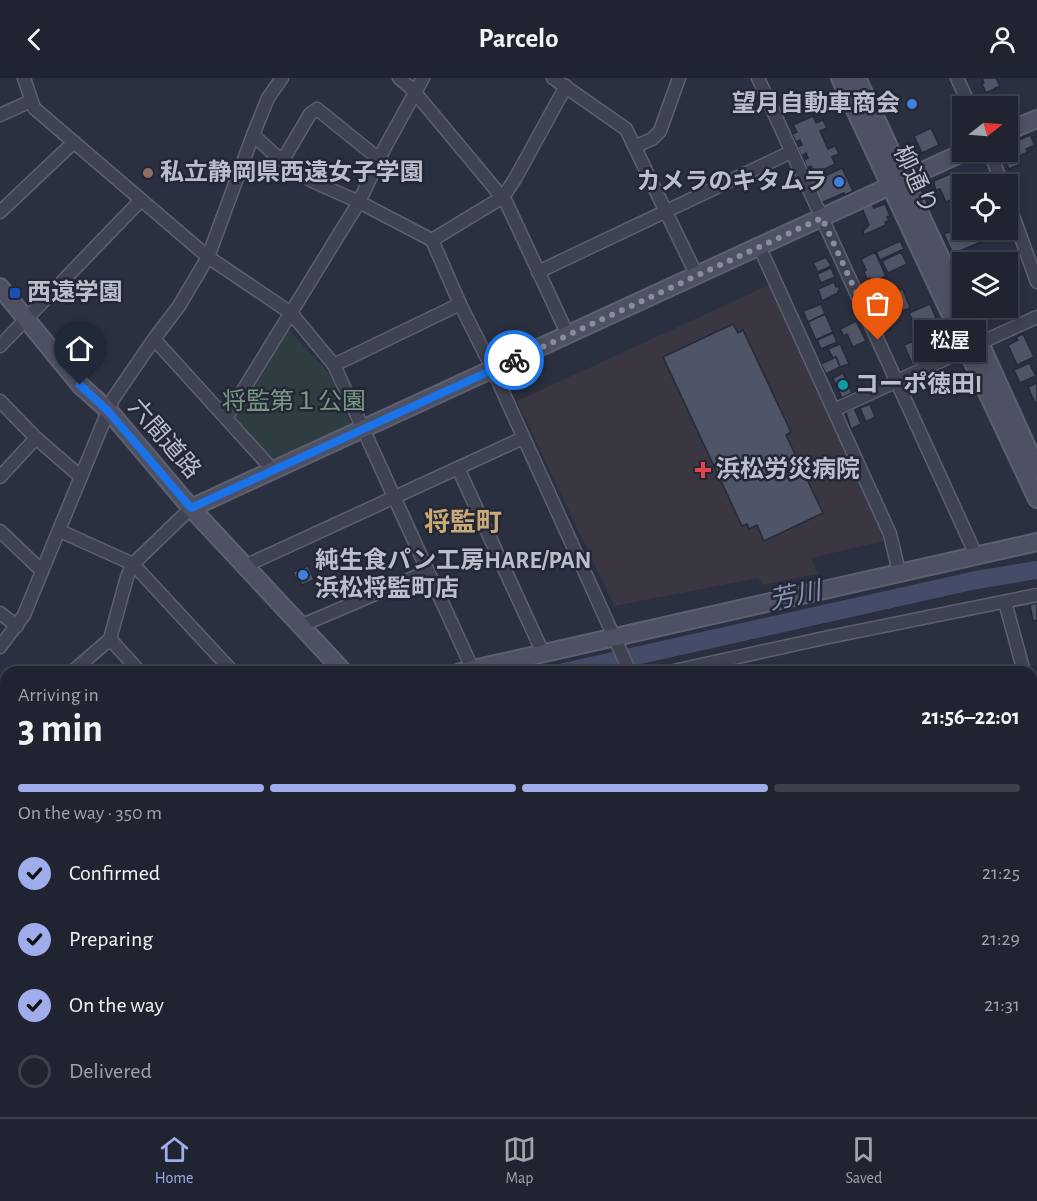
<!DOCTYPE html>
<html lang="en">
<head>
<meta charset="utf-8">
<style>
	body { margin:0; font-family:"Alegreya Sans","Noto Sans JP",sans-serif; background:#282c38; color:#f1f3f6; height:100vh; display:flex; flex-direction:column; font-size:22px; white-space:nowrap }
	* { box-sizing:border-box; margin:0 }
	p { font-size:20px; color:#a2a4ab }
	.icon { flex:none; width:33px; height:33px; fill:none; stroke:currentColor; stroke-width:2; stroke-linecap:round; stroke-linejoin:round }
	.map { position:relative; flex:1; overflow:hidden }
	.panel { position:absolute; left:0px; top:588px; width:1038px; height:452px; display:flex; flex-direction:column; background:#202430; border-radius:18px 18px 0 0; box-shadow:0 3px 9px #0003,0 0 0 2px #3d414c }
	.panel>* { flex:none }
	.needle { width:39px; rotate:73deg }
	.tools { position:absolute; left:952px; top:18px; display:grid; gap:12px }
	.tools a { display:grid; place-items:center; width:66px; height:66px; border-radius:0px; background:#202430; box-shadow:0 3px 9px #0003,0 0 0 2px #3d414c; font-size:30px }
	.pin { position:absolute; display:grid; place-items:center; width:51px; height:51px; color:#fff; margin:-62px -26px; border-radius:50% 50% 50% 0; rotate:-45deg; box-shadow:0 0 6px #0007 }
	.pin .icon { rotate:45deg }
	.courier { position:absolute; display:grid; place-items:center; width:60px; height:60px; margin:-30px; border:4px solid #1a73e8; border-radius:50%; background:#fff; color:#222; box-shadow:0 2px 8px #0007 }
	.bubble { position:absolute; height:42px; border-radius:0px; background:#202430; box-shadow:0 3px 9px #0003,0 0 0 2px #3d414c; font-size:20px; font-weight:600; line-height:42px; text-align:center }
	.summary em { font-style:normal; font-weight:600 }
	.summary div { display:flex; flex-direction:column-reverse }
	.summary { display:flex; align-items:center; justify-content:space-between; height:102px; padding:0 18px }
	h1 { font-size:39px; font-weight:600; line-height:45px }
	.bar { display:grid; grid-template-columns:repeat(4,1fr); gap:9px 6px; align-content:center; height:72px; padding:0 18px }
	.bar i { height:8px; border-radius:4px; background:#3d414c }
	.bar .current { background:#9faded }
	.bar p { grid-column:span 4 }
	ol { padding:0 18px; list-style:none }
	li { display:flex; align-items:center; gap:18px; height:66px }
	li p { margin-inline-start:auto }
	li .icon { padding:6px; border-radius:50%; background:#9faded; color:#111; stroke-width:4 }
	li:last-child { color:#a2a4ab }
	li i { width:33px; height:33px; border:3px solid #3d414c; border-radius:50% }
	header { display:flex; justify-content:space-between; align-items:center; height:78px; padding:0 18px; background:#202430; font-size:27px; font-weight:600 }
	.tabs { display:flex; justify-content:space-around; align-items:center; height:84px; border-top:2px solid #3d414c; background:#202430; font-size:16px; color:#a2a4ab }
	.tabs a { display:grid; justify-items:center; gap:3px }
	.tabs .current { color:#9faded }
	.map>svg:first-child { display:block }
	.medical { fill:#3a3642 }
	.green { fill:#2e3d42 }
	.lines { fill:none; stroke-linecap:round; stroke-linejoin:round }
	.river { stroke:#444c69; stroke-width:18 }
	.building { fill:#4f5467; stroke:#252938; stroke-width:1.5 }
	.street-casing { stroke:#5d606e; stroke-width:15 }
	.secondary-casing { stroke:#5d606e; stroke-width:20 }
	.highway-casing { stroke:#494d5b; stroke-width:24 }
	.street { stroke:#3f4251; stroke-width:12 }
	.secondary { stroke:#4d5163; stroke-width:16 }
	.highway { stroke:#75715d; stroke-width:21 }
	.done { stroke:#898c9a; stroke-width:6; stroke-dasharray:0 10.8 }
	.route { stroke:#1a73e8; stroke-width:8 }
	.shop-dot { fill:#3f7fe0; stroke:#232736; stroke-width:2 }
	.education-dot { fill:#8d6e63; stroke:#232736; stroke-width:2 }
	.transit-dot { fill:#1a4fb4; stroke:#232736; stroke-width:2 }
	.culture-dot { fill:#0f9aa8; stroke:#232736; stroke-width:2 }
	.health-dot { fill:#e0444e; stroke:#232736; stroke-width:2 }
	.labels { text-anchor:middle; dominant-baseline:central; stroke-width:5; stroke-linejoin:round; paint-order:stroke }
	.poi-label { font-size:24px; font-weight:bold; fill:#bcbecb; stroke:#232736; text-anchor:start }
	.street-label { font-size:24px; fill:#bcbecb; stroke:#232736 }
	.park-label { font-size:24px; fill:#769885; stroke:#232736 }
	.neighbourhood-label { font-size:26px; font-weight:bold; fill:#caab77; stroke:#232736 }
	.water-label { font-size:26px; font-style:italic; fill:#868fae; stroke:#232736 }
</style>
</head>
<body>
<header><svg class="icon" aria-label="back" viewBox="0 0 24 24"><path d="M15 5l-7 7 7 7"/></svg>Parcelo<svg class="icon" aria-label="person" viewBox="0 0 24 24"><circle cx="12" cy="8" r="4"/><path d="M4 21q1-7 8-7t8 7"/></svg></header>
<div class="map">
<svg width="1037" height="1039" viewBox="0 0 1037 1039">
	<rect width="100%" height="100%" fill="#2b3040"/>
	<!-- medical -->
	<path class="medical" d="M 771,206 L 888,462 L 811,480 L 818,496 L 762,507 L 758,500 L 614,528 L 517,323 Z"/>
	<!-- green -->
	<path class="green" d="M 287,250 L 330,296 L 352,348 L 271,384 L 234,340 Z"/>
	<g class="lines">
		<!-- river -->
		<g class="river">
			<path d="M 564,594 L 976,502 L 1037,492"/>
			<path d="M 0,912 L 6,905"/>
		</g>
	</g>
	<!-- building -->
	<g class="building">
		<path d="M 982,0 L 996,0 L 1000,8 L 986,15 L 982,6 L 984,5 Z"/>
		<path d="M 963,37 L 963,63 L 962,63 L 958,54 L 961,53 L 955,41 Z"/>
		<path d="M 813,38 L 816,45 L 823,42 L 827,50 L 820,53 L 828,71 L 835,68 L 839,76 L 832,79 L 835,86 L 815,96 L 811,88 L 807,90 L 804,82 L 808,80 L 806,75 L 802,78 L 797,69 L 802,67 L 800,62 L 796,64 L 792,56 L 797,54 L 793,47 Z"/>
		<path d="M 931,50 L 939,67 L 922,75 L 914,58 Z"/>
		<path d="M 1030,57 L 1035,67 L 1026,71 L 1028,74 L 1017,79 L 1021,86 L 1009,91 L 1001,74 L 1008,74 L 1008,67 Z"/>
		<path d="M 842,90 L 853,113 L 845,117 L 844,115 L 821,125 L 812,104 Z"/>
		<path d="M 950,96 L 960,118 L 946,124 L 940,111 L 936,112 L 934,106 L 934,103 Z"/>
		<path d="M 872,126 L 874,130 L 885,126 L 890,138 L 887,139 L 889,143 L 885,144 L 886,147 L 864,157 L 863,153 L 869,147 L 862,130 Z"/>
		<path d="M 963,148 L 963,152 L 978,152 L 983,163 L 953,176 L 944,156 Z"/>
		<path d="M 900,163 L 904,171 L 880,182 L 876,174 Z"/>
		<path d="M 875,174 L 886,198 L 872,205 L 870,200 L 867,201 L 864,194 L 866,192 L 861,181 Z"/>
		<path d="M 901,174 L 907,186 L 888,195 L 882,183 Z"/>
		<path d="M 826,179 L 831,188 L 818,194 L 813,185 Z"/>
		<path d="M 831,190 L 835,199 L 821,205 L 817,196 Z"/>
		<path d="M 834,204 L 836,209 L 838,208 L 840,213 L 838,213 L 838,215 L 822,223 L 818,211 Z"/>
		<path d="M 903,211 L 910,230 L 903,233 L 896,213 Z"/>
		<path d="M 896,220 L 902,234 L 888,239 L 884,224 Z"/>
		<path d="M 821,226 L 825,236 L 808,244 L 803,233 Z"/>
		<path d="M 930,226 L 936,240 L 916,249 L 909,235 Z"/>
		<path d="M 825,236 L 833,254 L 816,262 L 808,244 Z"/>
		<path d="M 856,243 L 866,263 L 853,269 L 847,256 L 844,258 L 840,251 Z"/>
		<path d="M 733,246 L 738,255 L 743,252 L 791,354 L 786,357 L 823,435 L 764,463 L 757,447 L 749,451 L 747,446 L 742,448 L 663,279 Z"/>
		<path d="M 833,255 L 837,264 L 821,271 L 817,262 Z"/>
		<path d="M 940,256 L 948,273 L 933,280 L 925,263 Z"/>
		<path d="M 1023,256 L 1034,279 L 1017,287 L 1008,267 L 1018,262 L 1016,259 Z"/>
		<path d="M 914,263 L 923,283 L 913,288 L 904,267 Z"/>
		<path d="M 840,266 L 849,286 L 840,289 L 836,279 L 833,280 L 828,271 Z"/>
		<path d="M 836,279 L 840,289 L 826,296 L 821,286 Z"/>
		<path d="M 1029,285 L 1036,298 L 1020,305 L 1014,292 Z"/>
		<path d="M 843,295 L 852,315 L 842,320 L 833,300 Z"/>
		<path d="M 1037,305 L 1037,324 L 1035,325 L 1028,309 Z"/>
		<path d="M 870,326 L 875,339 L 866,344 L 860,330 Z"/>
		<path d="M 854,330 L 861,346 L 851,351 L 846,334 Z"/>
		<path d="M 308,488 L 314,502 L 302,507 L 298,499 L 296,501 L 293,494 Z"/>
		<path d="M 1037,525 L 1037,542 L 1033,543 L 1030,527 Z"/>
	</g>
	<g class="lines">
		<!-- street casing -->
		<g class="street-casing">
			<g id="street">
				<path d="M 24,0 L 34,30 L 208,179 L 291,235 L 334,287 L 473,592"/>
				<path d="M 399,0 L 412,11 L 506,124 L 568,257"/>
				<path d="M 553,0 L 626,51 L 696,196"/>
				<path d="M 758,0 L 976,477"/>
				<path d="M 957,0 L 970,28"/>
				<path d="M 0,37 L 31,23"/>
				<path d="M 253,57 L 273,75 L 312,103 L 359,124 L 432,162 L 503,119 L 515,101 L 566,8"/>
				<path d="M 636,68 L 652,61 L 660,53 L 679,0"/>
				<path d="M 990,74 L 1002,106"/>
				<path d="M 283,82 L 310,36 L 317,31 L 379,81"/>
				<path d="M 1008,124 L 1037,204"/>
				<path d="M 0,134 L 74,64"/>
				<path d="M 432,162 L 460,226 L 493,292 L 630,594"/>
				<path d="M 759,168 L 890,456 L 899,494"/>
				<path d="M 538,194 L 791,74"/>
				<path d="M 154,261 L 272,391"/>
				<path d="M 980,265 L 1037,239"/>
				<path d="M 0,268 L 141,122"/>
				<path d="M 334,287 L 460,226"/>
				<path d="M 0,323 L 36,360 L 81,399"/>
				<path d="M 834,332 L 967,271"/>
				<path d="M 226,340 L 359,124 L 383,73 L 423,0"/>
				<path d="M 458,390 L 543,575"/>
				<path d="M 0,399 L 36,360"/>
				<path d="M 0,453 L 42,493"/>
				<path d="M 60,453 L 133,486 L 233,594"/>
				<path d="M 245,488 L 523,360"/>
				<path d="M 1005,524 L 1024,594"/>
				<path d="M 0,535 L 17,548"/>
				<path d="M 300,548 L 427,494"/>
				<path d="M 110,561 L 140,594"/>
				<path d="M 0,569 L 24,537 L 113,321 L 154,261 L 179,228 L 208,179 L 253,57 L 268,20 L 282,0"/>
				<path d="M 72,594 L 110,561 L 127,499 L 133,486 L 191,430"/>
				<path d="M 669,594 L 829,559 L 1037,517"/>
				<path d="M 1032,624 L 1037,643"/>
				<path d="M 1032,746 L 1037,743"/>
				<path d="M 0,822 L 6,826"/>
				<path d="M 0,874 L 6,867"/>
				<path d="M 1032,896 L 1037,901"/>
				<path d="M 0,944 L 6,938"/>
				<path d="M 1032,985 L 1037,981"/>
				<path d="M 1032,1005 L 1037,1011"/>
				<path d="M 0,1025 L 6,1032"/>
				<path d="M 427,1034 L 432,1039"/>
				<path d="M 510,1034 L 516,1039"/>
				<path d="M 636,1034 L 641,1039"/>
				<path d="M 859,1034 L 864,1039"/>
				<path d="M 950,1034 L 954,1039"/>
				<path d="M 171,1039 L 173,1034"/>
				<path d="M 698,1039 L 704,1034"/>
				<path d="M 973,1039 L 979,1034"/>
			</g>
		</g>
		<!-- secondary casing -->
		<g class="secondary-casing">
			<g id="secondary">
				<path d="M 840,0 L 1037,421"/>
				<path d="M 857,0 L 963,228"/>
				<path d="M 1008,53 L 1037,41"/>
				<path d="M 0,209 L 80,307 L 109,333 L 191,430 L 344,594"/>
				<path d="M 964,230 L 1037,391"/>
				<path d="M 191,430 L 964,74"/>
				<path d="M 460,594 L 1037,464"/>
				<path d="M 750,1034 L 755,1039"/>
			</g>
		</g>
		<!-- highway casing -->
		<g class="highway-casing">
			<g id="highway">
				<path d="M 0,704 L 6,710"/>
				<path d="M 298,1034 L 303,1039"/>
			</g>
		</g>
		<!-- street -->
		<use href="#street" class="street"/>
		<!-- secondary -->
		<use href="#secondary" class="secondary"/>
		<!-- highway -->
		<use href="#highway" class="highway"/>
	</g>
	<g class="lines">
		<!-- done -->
		<path class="done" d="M 514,282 L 822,140 L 878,262"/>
		<!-- route -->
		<path class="route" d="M 80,307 L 108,333 L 191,430 L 514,282"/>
	</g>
	<!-- markers -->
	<g class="shop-dot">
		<circle cx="912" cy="26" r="6"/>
		<circle cx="839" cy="104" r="6"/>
		<circle cx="303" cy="497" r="6"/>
	</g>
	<circle class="education-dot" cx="148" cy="95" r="6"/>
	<rect class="transit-dot" x="9" y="209" width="12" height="12" rx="3"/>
	<circle class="culture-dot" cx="843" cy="307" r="6"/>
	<path class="health-dot" d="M700 383h6v6h6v6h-6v6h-6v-6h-6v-6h6z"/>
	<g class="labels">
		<!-- poi labels -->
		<g class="poi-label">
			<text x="900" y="26" text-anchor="end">望月自動車商会</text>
			<text x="160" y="95">私立静岡県西遠女子学園</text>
			<text x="827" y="104" text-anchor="end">カメラのキタムラ</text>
			<text x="27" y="215">西遠学園</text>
			<text x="855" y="307">コーポ徳田I</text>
			<text x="716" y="392">浜松労災病院</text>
			<text x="315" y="483">純生食パン工房HARE/PAN<tspan x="315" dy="28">浜松将監町店</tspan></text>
		</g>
		<!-- street labels -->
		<g class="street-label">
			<text transform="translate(915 102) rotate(65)">柳通り</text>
			<text transform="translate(164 361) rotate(49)">六間道路</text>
		</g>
		<!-- park labels -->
		<g class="park-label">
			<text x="294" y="324">将監第１公園</text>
		</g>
		<!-- neighbourhood labels -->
		<g class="neighbourhood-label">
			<text x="463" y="445">将監町</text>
		</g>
		<!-- water labels -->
		<g class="water-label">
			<text transform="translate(795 518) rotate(-12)">芳川</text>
		</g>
	</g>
</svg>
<div class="tools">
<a><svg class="needle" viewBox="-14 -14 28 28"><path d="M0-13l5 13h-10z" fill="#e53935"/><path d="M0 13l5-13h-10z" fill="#a2a4ab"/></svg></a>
<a><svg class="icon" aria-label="locate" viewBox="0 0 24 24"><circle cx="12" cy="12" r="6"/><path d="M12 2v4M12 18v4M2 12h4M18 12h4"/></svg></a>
<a><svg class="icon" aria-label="layers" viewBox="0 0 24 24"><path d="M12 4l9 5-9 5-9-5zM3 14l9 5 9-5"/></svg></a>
</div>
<div class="pin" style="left:878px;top:262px;background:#ea580c"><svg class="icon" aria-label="bag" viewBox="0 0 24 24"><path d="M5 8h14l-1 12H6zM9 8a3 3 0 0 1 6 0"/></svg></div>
<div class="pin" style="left:80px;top:307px;background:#1f2937"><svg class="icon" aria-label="home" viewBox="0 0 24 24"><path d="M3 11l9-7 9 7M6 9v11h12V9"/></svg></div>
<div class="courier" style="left:514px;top:282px"><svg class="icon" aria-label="bike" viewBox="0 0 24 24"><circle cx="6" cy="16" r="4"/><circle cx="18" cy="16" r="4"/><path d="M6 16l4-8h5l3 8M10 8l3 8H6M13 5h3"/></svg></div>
<div class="bubble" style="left:914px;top:242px;width:72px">松屋</div>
<section class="panel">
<div class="summary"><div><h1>3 min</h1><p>Arriving in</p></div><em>21:56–22:01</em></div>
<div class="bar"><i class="current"></i><i class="current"></i><i class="current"></i><i></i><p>On the way · 350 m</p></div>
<ol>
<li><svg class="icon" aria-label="check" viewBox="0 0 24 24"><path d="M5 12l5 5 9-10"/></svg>Confirmed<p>21:25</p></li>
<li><svg class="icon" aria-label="check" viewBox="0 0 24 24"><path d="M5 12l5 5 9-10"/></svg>Preparing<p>21:29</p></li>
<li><svg class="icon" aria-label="check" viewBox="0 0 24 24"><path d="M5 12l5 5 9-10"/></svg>On the way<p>21:31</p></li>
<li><i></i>Delivered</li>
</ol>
</section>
</div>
<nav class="tabs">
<a class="current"><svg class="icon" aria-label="home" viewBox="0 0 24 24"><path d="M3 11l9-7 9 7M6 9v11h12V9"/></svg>Home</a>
<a><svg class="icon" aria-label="map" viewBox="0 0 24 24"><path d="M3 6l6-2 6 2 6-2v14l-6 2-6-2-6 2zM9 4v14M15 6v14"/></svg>Map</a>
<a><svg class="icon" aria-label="saved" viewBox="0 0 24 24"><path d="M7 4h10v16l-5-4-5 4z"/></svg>Saved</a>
</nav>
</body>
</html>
